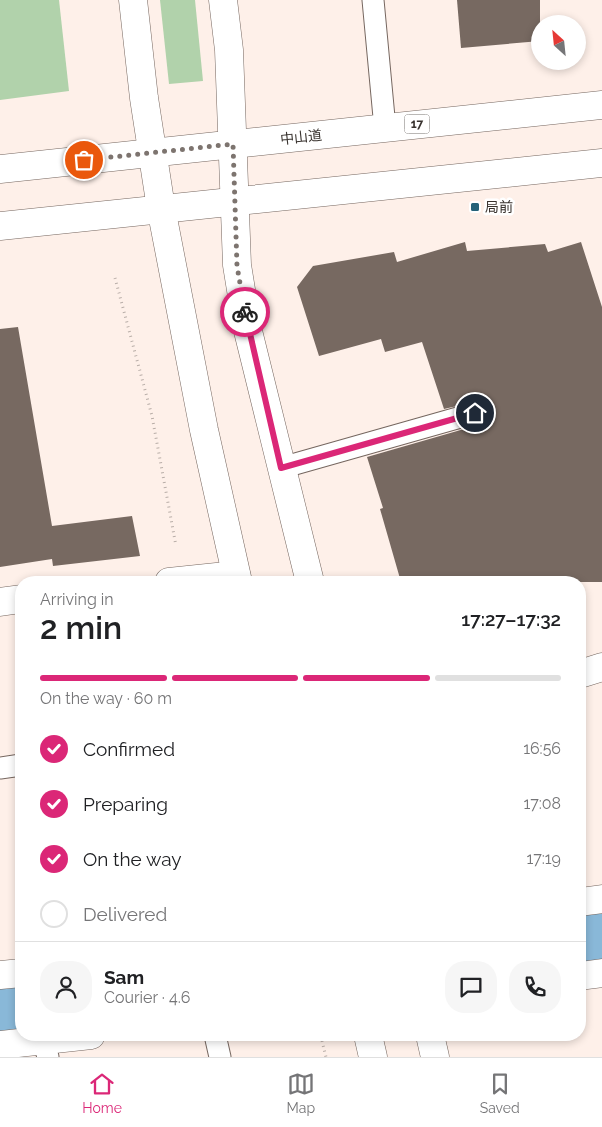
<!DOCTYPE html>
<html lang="en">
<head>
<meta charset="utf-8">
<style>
	body { margin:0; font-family:Raleway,"Noto Sans JP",sans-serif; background:#f6f6f6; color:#202124; height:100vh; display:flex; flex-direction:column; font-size:19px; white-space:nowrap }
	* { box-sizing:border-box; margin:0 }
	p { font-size:16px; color:#757577 }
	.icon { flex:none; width:28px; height:28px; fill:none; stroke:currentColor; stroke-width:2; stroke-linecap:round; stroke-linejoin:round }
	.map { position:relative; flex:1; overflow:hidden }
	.sheet { position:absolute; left:15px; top:576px; width:571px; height:465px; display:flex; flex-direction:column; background:#fff; border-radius:20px; box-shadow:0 2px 8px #0003 }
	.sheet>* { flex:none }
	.needle { width:32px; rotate:333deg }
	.tools { position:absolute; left:531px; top:15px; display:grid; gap:10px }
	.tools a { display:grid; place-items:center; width:55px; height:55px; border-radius:50%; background:#fff; box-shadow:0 2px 8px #0003; font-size:25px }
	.pin { position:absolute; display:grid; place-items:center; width:42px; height:42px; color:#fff; margin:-21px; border:2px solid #fff; border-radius:50%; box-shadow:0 1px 5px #0007 }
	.courier { position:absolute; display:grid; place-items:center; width:50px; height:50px; margin:-25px; border:4px solid #db2777; border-radius:50%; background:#fff; color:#222; box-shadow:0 1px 6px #0007 }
	.head em { font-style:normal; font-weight:600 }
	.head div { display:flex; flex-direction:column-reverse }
	.head { display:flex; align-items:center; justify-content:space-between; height:85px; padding:0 25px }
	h1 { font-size:32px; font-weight:600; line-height:38px }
	.bar { display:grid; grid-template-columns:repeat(4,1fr); gap:8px 5px; align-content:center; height:60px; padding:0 25px }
	.bar i { height:6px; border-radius:4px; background:#e0e0e0 }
	.bar .selected { background:#db2777 }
	.bar p { grid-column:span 4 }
	.line { display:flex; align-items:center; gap:12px; padding:0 25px; border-top:1px solid #e0e0e0 }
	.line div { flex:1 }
	.round { display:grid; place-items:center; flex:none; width:52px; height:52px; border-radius:20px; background:#f6f6f6 }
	ol { padding:0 25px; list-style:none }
	li { display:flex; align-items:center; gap:15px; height:55px }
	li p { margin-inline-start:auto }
	li .icon { padding:5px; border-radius:50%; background:#db2777; color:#fff; stroke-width:4 }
	li:last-child { color:#757577 }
	li i { width:28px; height:28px; border:2px solid #e0e0e0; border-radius:50% }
	.tabs { display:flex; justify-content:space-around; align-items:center; height:70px; border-top:1px solid #e0e0e0; background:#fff; font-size:14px; color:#757577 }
	.tabs a { display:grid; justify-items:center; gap:2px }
	.tabs .selected { color:#db2777 }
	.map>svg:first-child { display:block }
	.green { fill:#b1d2ab }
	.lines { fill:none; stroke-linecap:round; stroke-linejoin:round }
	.river { stroke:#89b8d8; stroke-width:74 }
	.building { fill:#776961 }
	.service-casing { stroke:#75665f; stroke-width:23 }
	.minor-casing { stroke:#75665f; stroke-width:29 }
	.tertiary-casing { stroke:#75665f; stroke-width:29 }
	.trunk-casing { stroke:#75665f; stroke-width:29 }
	.path { stroke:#b9aea8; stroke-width:3; stroke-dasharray:1 4; stroke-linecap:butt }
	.service { stroke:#fff; stroke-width:21 }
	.minor { stroke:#fff; stroke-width:28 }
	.tertiary { stroke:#fff; stroke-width:28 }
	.trunk { stroke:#fff; stroke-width:28 }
	.done { stroke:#7d746f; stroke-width:5; stroke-dasharray:0 9 }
	.route { stroke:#db2777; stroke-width:6 }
	.poi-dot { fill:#256279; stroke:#fff; stroke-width:2 }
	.labels { text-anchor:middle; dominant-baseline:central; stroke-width:5; stroke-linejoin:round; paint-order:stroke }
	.shield { fill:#fff; stroke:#74706d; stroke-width:1 }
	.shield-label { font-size:12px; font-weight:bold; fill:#38322e }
	.street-label { font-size:14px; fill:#38322e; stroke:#fff }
	.poi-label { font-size:14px; fill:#38322e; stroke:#fff; text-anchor:start }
</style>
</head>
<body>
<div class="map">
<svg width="602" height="1057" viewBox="0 0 602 1057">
	<rect width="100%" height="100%" fill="#fef0e9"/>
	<!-- green -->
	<g class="green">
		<path d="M 0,0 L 59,0 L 69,91 L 0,100 Z"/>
		<path d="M 160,0 L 195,0 L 203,81 L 169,84 Z"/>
	</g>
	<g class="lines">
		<!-- river -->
		<g class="river">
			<path d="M 580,942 L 602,939"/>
			<path d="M 0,1008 L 21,1005"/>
		</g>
	</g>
	<!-- building -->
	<g class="building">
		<path d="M 457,0 L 540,0 L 540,41 L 461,48 Z"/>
		<path d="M 465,242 L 467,251 L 545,244 L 548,252 L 581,242 L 602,307 L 602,582 L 401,582 L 380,509 L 383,508 L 367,457 L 478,425 L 484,422 L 487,417 L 487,409 L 483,404 L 478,401 L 444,409 L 422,342 L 385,352 L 381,339 L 319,356 L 297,287 L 313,266 L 394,252 L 397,262 Z"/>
		<path d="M 18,327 L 52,526 L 132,516 L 140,556 L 53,566 L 52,559 L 0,567 L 0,329 Z"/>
	</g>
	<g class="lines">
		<!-- service casing -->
		<g class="service-casing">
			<g id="service">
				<path d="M 373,0 L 385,128"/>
				<path d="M 281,468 L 475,413"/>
				<path d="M 0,768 L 21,765"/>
				<path d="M 215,1035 L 220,1057"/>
				<path d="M 43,1040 L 48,1057"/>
			</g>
		</g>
		<!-- minor casing -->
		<g class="minor-casing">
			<g id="minor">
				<path d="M 169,582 L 236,575"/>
				<path d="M 0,602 L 21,599"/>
				<path d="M 580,674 L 602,667"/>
				<path d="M 580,902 L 602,899"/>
				<path d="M 0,975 L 21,973"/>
				<path d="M 580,976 L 602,973"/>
				<path d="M 0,1045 L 91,1035"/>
			</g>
		</g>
		<!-- tertiary casing -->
		<g class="tertiary-casing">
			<g id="tertiary">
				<path d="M 133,0 L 144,98 L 161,208 L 204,430 L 238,582"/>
				<path d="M 223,0 L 229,50 L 237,265 L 247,327 L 310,582"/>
				<path d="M 368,1035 L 373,1057"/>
				<path d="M 430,1035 L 435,1057"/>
			</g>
		</g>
		<!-- trunk casing -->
		<g class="trunk-casing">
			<g id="trunk">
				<path d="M 0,169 L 602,105"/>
				<path d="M 0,226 L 602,163"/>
			</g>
		</g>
		<!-- path -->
		<g class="path">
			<path d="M 115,278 L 152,416 L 176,546"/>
			<path d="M 322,1041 L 326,1057"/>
		</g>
		<!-- service -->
		<use href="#service" class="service"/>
		<!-- minor -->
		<use href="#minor" class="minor"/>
		<!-- tertiary -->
		<use href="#tertiary" class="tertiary"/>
		<!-- trunk -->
		<use href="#trunk" class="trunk"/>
	</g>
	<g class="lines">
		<!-- done -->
		<path class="done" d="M 84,160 L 233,144 L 237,266 L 245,312"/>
		<!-- route -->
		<path class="route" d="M 245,312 L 281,468 L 475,413"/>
	</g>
	<!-- markers -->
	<rect class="poi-dot" x="470" y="202" width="10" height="10" rx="2.5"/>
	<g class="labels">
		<!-- shield labels -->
		<rect class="shield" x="404.5" y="114.5" width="25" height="19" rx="4"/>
		<g class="shield-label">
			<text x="417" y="124">17</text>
		</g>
		<!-- street labels -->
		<g class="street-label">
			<text transform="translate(301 137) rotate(-6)">中山道</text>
		</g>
		<!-- poi labels -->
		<g class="poi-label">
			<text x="485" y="207">局前</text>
		</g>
	</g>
</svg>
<div class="tools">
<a><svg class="needle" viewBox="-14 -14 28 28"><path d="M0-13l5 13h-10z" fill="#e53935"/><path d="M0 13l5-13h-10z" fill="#757577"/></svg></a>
</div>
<div class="pin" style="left:84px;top:160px;background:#ea580c"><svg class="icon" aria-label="bag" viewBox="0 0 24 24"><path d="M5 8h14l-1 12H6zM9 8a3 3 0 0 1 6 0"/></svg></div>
<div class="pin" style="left:475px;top:413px;background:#1f2937"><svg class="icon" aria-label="home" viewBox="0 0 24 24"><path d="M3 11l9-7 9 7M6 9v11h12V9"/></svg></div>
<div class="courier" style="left:245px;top:312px"><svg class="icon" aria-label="bike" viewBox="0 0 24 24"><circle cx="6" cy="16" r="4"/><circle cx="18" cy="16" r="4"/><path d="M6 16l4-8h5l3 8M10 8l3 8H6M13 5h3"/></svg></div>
<section class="sheet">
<div class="head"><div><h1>2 min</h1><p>Arriving in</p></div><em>17:27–17:32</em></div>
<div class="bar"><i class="selected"></i><i class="selected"></i><i class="selected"></i><i></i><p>On the way · 60 m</p></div>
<ol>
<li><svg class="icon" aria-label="check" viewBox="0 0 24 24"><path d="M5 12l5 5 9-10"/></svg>Confirmed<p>16:56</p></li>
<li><svg class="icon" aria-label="check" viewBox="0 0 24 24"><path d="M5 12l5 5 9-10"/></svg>Preparing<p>17:08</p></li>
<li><svg class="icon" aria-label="check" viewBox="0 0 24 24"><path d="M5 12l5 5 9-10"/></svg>On the way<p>17:19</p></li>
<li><i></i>Delivered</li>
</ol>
<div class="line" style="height:90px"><a class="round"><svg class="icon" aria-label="person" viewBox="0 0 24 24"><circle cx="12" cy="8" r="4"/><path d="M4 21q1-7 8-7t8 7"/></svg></a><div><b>Sam</b><p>Courier · 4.6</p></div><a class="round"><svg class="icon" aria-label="chat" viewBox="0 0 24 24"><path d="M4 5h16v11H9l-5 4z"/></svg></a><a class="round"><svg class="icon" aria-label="phone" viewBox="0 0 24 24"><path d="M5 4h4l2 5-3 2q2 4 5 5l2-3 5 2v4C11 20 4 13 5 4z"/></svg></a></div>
</section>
</div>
<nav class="tabs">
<a class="selected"><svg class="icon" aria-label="home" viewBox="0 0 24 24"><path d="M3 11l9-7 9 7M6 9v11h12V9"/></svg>Home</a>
<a><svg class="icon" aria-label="map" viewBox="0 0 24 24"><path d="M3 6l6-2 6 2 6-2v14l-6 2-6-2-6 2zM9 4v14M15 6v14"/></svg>Map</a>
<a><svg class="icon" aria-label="saved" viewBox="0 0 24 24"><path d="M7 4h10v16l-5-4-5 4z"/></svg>Saved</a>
</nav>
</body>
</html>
